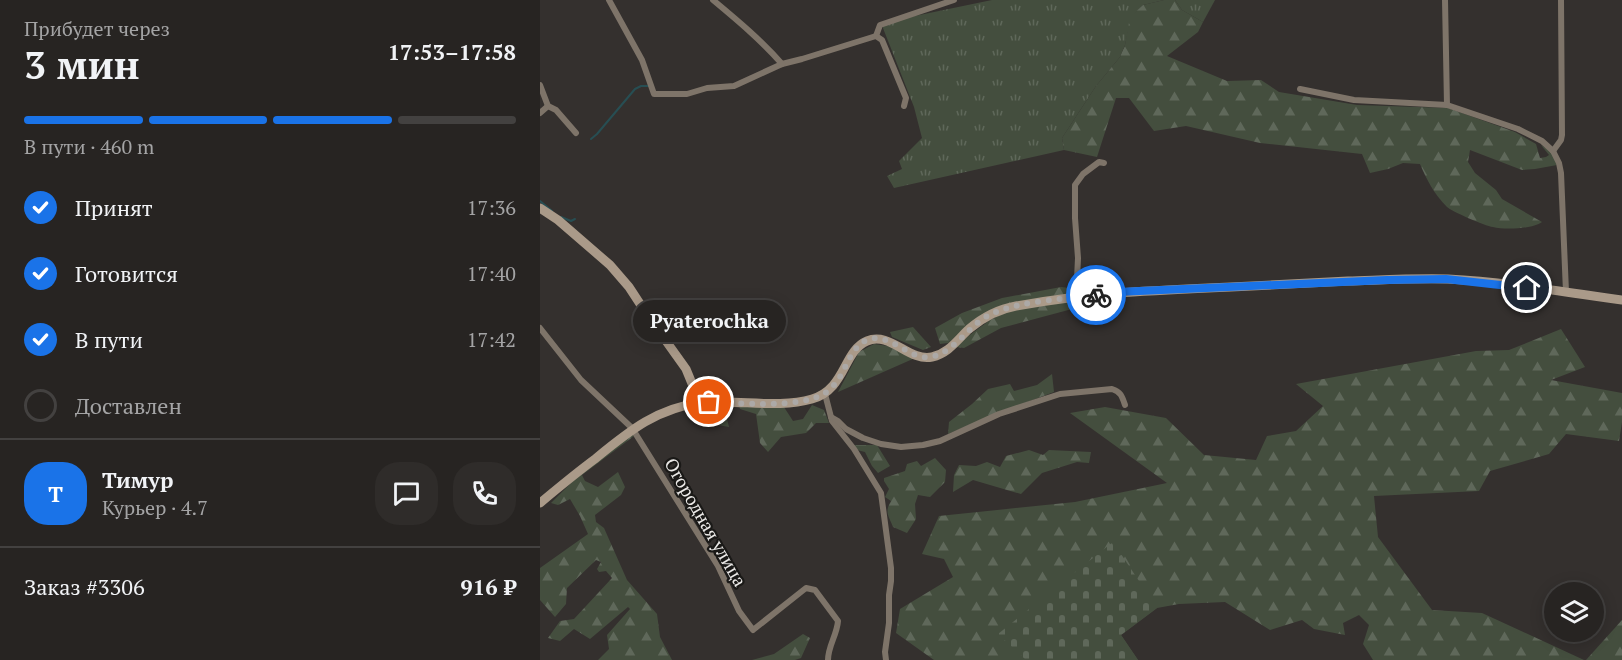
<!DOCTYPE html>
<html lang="ru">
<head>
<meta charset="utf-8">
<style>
	body { margin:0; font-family:"PT Serif",serif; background:#2f2c2a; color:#f1f3f6; height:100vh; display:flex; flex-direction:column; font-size:22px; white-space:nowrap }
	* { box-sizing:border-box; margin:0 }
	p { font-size:20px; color:#a4a4a5 }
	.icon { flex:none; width:33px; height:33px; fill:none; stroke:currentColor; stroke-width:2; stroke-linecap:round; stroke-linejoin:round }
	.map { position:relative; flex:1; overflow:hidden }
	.details { display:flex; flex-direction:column; background:#272422; width:540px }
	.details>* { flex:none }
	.fabs { position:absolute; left:1004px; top:582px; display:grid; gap:12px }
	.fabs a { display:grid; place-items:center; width:60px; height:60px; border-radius:50%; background:#272422; box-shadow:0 3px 15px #0003,0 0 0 2px #434140; font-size:30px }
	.pin { position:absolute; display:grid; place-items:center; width:51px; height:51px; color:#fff; margin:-26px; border:3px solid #fff; border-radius:50%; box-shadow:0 2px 6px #0007 }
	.courier { position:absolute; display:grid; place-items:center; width:60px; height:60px; margin:-30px; border:4px solid #1a73e8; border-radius:50%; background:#fff; color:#222; box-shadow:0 2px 8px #0007 }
	.bubble { position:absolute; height:42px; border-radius:21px; background:#272422; box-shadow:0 3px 15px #0003,0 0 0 2px #434140; font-size:20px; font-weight:800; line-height:42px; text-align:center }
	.summary em { font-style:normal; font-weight:800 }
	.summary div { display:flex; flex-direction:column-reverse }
	.summary { display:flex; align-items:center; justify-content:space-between; height:102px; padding:0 24px }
	h1 { font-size:39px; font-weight:800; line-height:45px }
	.bar { display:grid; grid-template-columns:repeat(4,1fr); gap:9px 6px; align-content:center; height:72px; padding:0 24px }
	.bar i { height:8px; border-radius:4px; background:#434140 }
	.bar .on { background:#1a73e8 }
	.bar p { grid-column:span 4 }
	.line { display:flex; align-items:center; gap:15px; padding:0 24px; border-top:2px solid #434140 }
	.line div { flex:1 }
	.round { display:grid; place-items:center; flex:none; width:63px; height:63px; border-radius:24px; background:#2f2c2a }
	ol { padding:0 24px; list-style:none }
	li { display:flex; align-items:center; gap:18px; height:66px }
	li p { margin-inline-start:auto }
	li .icon { padding:6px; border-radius:50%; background:#1a73e8; color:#fff; stroke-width:4 }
	li:last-child { color:#a4a4a5 }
	li i { width:33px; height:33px; border:3px solid #434140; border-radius:50% }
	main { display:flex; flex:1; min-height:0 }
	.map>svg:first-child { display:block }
	.grass { fill:url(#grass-tufts) }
	.forest { fill:url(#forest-firs) }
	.cemetery { fill:url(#cemetery-stones) }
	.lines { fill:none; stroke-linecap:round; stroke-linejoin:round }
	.stream { stroke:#274e53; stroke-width:2 }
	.street { stroke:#7e7469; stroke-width:6 }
	.secondary { stroke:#aa9a89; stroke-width:9 }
	.done { stroke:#aca9a7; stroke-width:6; stroke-dasharray:0 10.8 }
	.route { stroke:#1a73e8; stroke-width:8 }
	.labels { text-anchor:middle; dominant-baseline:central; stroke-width:4.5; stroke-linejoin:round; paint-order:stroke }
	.street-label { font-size:18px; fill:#eceae8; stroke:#1a1917 }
</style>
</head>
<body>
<main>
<section class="details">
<div class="summary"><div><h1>3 мин</h1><p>Прибудет через</p></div><em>17:53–17:58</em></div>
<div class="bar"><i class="on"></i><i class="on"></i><i class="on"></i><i></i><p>В пути · 460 m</p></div>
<ol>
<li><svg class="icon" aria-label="check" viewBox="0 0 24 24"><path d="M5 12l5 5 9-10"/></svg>Принят<p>17:36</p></li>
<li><svg class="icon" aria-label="check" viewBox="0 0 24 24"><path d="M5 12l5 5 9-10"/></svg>Готовится<p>17:40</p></li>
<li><svg class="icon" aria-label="check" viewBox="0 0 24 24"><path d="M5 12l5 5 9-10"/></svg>В пути<p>17:42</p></li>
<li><i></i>Доставлен</li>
</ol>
<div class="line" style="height:108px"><b class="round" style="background:#1a73e8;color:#fff">Т</b><div><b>Тимур</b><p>Курьер · 4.7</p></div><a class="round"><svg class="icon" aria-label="chat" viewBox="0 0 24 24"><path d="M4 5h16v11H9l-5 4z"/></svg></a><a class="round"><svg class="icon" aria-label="phone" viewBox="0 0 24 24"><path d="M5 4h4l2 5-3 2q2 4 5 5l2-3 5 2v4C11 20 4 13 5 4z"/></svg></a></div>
<div class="line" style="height:78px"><div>Заказ #3306</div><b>916 ₽</b></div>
</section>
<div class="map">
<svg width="1082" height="660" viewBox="0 0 1082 660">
	<defs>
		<pattern id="grass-tufts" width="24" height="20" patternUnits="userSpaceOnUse" patternTransform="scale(1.5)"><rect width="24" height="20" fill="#444e3e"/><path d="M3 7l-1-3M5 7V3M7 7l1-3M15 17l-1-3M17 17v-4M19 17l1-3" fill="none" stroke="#5f685a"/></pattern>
		<pattern id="forest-firs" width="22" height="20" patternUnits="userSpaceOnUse" patternTransform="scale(1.5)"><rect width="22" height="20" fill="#444e3e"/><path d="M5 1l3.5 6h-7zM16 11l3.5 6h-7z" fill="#5f685a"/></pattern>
		<pattern id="cemetery-stones" width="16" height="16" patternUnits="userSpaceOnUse" patternTransform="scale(1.5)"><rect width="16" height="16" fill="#444e3e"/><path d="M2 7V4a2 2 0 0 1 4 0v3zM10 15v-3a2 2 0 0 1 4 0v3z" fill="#5f685a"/></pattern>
	</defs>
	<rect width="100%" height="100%" fill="#34302e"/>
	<!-- grass -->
	<g class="grass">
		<path d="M 452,0 L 624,0 L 603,5 L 591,17 L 585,45 L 580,57 L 556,86 L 522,138 L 524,150 L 354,188 L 347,176 L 362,169 L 359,161 L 382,138 L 374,107 L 341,23 Z"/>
		<path d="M 635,0 L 675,0 L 663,22 L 642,10 Z"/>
	</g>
	<!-- forest -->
	<g class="forest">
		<path d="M 624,0 L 635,0 L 642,10 L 663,22 L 658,32 L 627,56 L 687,81 L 721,80 L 739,92 L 817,105 L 908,108 L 975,132 L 996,144 L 1000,158 L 1006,157 L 1009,155 L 1001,145 L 1013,153 L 1017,165 L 995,169 L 982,170 L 930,150 L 928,162 L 935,173 L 956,190 L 962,199 L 1002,222 C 992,229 965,230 953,227 C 945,226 911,211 907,207 C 894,194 887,180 880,164 L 863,163 L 848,169 L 830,173 L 822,154 L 720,143 L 646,126 L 614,131 L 589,98 L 576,98 L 557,157 L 524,150 L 522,138 L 556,86 L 580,57 L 585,45 L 590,17 L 603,5 Z"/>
		<path d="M 521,287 L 547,290 L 545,294 L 460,307 L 429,326 L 408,343 L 400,344 L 395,328 L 422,313 L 462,298 Z"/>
		<path d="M 550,298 L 547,305 L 461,328 L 424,348 L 416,347 L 423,340 L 450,320 L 473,309 Z"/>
		<path d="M 373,327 L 391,347 L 383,350 L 352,337 L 350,332 Z"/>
		<path d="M 1021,329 L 1045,367 L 1011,380 L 1082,393 L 1082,422 L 1079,441 L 1026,434 L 1009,454 L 950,471 L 939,491 L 834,496 L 838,537 L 892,610 L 942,613 L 1044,660 L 833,660 L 823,644 L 829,625 L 819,615 L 803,623 L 805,635 L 774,629 L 762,620 L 730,630 L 685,602 L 639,604 L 617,608 L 581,635 L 598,660 L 394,660 L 356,633 L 360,609 L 413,577 L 404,559 L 382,554 L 399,516 L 535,502 L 627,483 L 530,413 L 565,407 L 626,418 L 664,455 L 716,460 L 727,436 L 756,431 L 783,406 L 756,384 L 936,351 L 969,350 Z"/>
		<path d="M 334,344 L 348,346 L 375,358 L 298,392 L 319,352 Z"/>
		<path d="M 512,374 L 514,392 L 455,414 L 408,434 L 409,422 L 432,404 L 448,389 L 470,384 L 474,391 L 497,385 Z"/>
		<path d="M 242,404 L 253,421 L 263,419 L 272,405 L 284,410 L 289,423 L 276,423 L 266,433 L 241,437 L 228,452 L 220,443 L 216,414 L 200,409 L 199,405 Z"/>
		<path d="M 160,405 L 194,407 L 185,411 L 189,427 L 178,425 L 176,413 L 163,415 L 153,421 L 151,415 Z"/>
		<path d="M 90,434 L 94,436 L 42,475 L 45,481 L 58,487 L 78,472 L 85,487 L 81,495 L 55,515 L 56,522 L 64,528 L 87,580 L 117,614 L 120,637 L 132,660 L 58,660 L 69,649 L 67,635 L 90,609 L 88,607 L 50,639 L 34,629 L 20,641 L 8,638 L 20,621 L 34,619 L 72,578 L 66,571 L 59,572 L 57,569 L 61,562 L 56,560 L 27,588 L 26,604 L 15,617 L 0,600 L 0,568 L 48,534 L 40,516 L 30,499 L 18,505 L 11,503 L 41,473 Z"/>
		<path d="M 313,445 L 337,445 L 350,466 L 338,473 L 332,466 L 325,452 L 317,450 Z"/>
		<path d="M 489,450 L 503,455 L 509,450 L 551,452 L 549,463 L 537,462 L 502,473 L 481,494 L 433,480 L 413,492 L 414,475 L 419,465 L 436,466 L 447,462 L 460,467 L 466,456 Z"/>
		<path d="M 395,458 L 406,470 L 405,482 L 390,497 L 378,495 L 375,504 L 376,519 L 367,533 L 353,527 C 349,516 344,513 351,501 L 345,497 L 349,489 L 344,481 L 344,478 L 365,471 L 367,464 L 377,461 L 381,466 Z"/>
		<path d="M 1082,620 L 1082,660 L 1046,660 Z"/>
		<path d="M 263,634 L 270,638 L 261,658 L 255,660 L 212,660 L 234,654 Z"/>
	</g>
	<!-- cemetery -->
	<path class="cemetery" d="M 573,542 L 617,608 L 581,635 L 598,660 L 486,660 L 458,634 Z"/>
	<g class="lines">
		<!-- stream -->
		<g class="stream">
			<path d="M 51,139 L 57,134 L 95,89 L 101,86 L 109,86"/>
			<path d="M 0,201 L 12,211"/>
			<path d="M 21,217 L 31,221 L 35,219"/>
		</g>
		<!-- street -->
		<g class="street">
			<path d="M 69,0 L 102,60 L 114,94 L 147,94 L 167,88 L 194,86 L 242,64 L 262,59 L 336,36 L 342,40 L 366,98 L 364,106"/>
			<path d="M 173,0 C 197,20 221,40 242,64"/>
			<path d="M 905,0 L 907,105"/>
			<path d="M 336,36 L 340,25 L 414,0"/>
			<path d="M 0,85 L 8,106 L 16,110 L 36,133"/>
			<path d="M 760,89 L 814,100 L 907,105 L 913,107 L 978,129 L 1002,141 L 1013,151 L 1019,163 L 1021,173 L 1026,292"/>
			<path d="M 0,113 L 8,106"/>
			<path d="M 1013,151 L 1021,140 L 1022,135 L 1021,0"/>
			<path d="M 555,295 L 546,287 L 539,284 L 537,279 L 538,258 L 535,218 L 535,185 L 543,174 L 559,162 L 564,163"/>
			<path d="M 0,328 L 41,380 L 92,428 L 178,566 L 199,611 L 213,630 L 266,588 L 275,590 L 298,621 C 297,635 288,646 288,660"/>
			<path d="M 285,394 L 292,421 L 314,449 L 341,493 L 351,568 L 351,581 L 349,595 L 349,623 L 345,652 L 346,660"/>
			<path d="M 291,417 L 298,421 L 306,429 L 323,438 L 341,444 L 361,447 L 383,445 L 400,441 L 459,414 L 520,394 L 572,389 C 581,392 582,396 585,405"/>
		</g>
		<!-- secondary -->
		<g class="secondary">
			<path d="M 0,208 L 18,220 L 70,265 L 89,287 L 106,313 L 146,369 L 160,403"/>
			<path d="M 0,503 C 18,488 36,473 55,459 C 88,432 118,407 162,403 C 198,399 237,409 272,399 C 306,389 303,351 327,341 C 350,331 369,362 392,357 C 409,353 417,340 429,329 C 442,318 459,309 476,306 C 547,293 619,290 691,287 C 730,285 769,283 808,281 C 841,280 875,278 908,279 C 966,282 1024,292 1082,300"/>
		</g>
	</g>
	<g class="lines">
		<!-- done -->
		<path class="done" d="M 169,402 C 198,403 261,409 285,393 C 290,390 295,384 298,380 C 307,367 311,347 327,340 C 349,331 370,361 391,357 C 415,352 428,326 449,315 C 477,301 524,299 556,295"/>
		<!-- route -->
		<path class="route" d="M 556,295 L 577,292 L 847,280 L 906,279 L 987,288"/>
	</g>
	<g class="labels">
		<!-- street labels -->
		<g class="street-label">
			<text transform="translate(166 522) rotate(60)">Огородная улица</text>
		</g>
	</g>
</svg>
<div class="fabs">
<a><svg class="icon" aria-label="layers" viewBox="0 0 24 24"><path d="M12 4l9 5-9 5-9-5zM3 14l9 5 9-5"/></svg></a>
</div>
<div class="pin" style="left:169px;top:402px;background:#ea580c"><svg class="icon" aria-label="bag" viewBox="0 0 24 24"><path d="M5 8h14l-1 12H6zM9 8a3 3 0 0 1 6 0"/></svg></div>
<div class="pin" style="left:987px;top:288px;background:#1f2937"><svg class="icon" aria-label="home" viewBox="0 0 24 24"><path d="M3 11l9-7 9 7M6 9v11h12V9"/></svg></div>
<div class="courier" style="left:556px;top:295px"><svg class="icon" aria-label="bike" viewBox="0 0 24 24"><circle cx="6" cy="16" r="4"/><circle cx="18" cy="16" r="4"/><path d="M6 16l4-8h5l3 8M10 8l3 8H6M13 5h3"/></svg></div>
<div class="bubble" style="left:93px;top:300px;width:153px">Pyaterochka</div>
</div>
</main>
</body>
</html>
